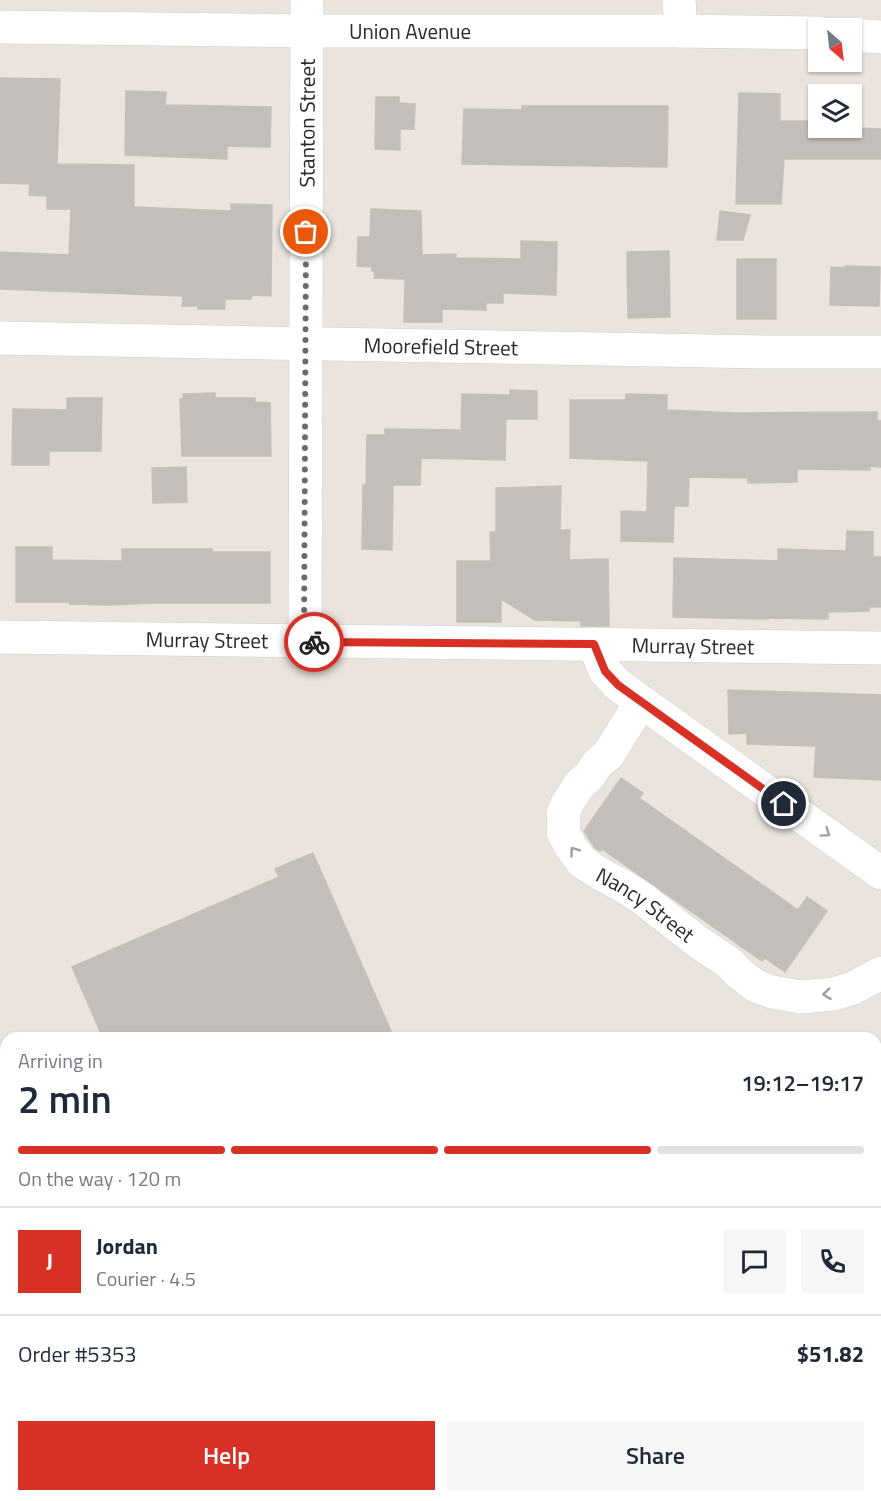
<!DOCTYPE html>
<html lang="en">
<head>
<meta charset="utf-8">
<style>
	body { margin:0; font-family:"Titillium Web",sans-serif; background:#f6f6f7; color:#1f2937; height:100vh; display:flex; flex-direction:column; font-size:22px; white-space:nowrap }
	* { box-sizing:border-box; margin:0 }
	p { font-size:20px; color:#747a83 }
	.icon { flex:none; width:33px; height:33px; fill:none; stroke:currentColor; stroke-width:2; stroke-linecap:round; stroke-linejoin:round }
	.map { position:relative; flex:1; overflow:hidden }
	.side { position:absolute; left:0px; top:1032px; width:882px; height:470px; display:flex; flex-direction:column; background:#fff; border-radius:18px 18px 0 0; box-shadow:0 2px 4px #0004 }
	.side>* { flex:none }
	.needle { width:39px; rotate:152deg }
	.tools { position:absolute; left:808px; top:18px; display:grid; gap:12px }
	.tools a { display:grid; place-items:center; width:54px; height:54px; border-radius:0px; background:#fff; box-shadow:0 2px 4px #0004; font-size:30px }
	.pin { position:absolute; display:grid; place-items:center; width:51px; height:51px; color:#fff; margin:-26px; border:3px solid #fff; border-radius:50%; box-shadow:0 2px 6px #0007 }
	.courier { position:absolute; display:grid; place-items:center; width:60px; height:60px; margin:-30px; border:4px solid #d93025; border-radius:50%; background:#fff; color:#222; box-shadow:0 2px 8px #0007 }
	.overview em { font-style:normal; font-weight:600 }
	.overview div { display:flex; flex-direction:column-reverse }
	.overview { display:flex; align-items:center; justify-content:space-between; height:102px; padding:0 18px }
	h1 { font-size:39px; font-weight:600; line-height:45px }
	.bar { display:grid; grid-template-columns:repeat(4,1fr); gap:9px 6px; align-content:center; height:72px; padding:0 18px }
	.bar i { height:8px; border-radius:4px; background:#e0e1e3 }
	.bar .current { background:#d93025 }
	.bar p { grid-column:span 4 }
	.line { display:flex; align-items:center; gap:15px; padding:0 18px; border-top:2px solid #e0e1e3 }
	.line div { flex:1 }
	.round { display:grid; place-items:center; flex:none; width:63px; height:63px; border-radius:0px; background:#f6f6f7 }
	.action { display:flex; gap:12px; margin-top:auto; padding:12px 18px }
	.action a { flex:1; height:69px; border-radius:0px; background:#d93025; color:#fff; font-size:24px; font-weight:600; line-height:69px; text-align:center }
	.action a+a { background:#f6f6f7; color:#1f2937 }
	.map>svg:first-child { display:block }
	.green { fill:#b3daa0 }
	.building { fill:#c2beb9; stroke:#c5c0b7; stroke-width:1.5 }
	.lines { fill:none; stroke-linecap:round; stroke-linejoin:round }
	.minor-casing { stroke:#cbced9; stroke-width:34 }
	.minor { stroke:#fff; stroke-width:33 }
	.oneway { stroke:#9f9f9f }
	.done { stroke:#6d6a68; stroke-width:6; stroke-dasharray:0 10.8 }
	.route { stroke:#d93025; stroke-width:8 }
	.labels { text-anchor:middle; dominant-baseline:central; stroke-width:5; stroke-linejoin:round; paint-order:stroke }
	.street-label { font-size:21px; fill:#292929; stroke:#fff }
</style>
</head>
<body>
<div class="map">
<svg width="881" height="1501" viewBox="0 0 881 1501">
	<rect width="100%" height="100%" fill="#eae4dd"/>
	<!-- green -->
	<g class="green">
		<path d="M 876,1217 L 881,1218 L 881,1457 L 876,1456 Z"/>
		<path d="M 409,1496 L 745,1496 L 729,1501 L 648,1501 L 640,1497 L 613,1501 L 444,1501 Z"/>
	</g>
	<!-- building -->
	<g class="building">
		<path d="M 0,78 L 60,79 L 57,164 L 134,165 L 134,207 L 231,211 L 231,204 L 272,205 L 271,296 L 252,295 L 251,299 L 225,299 L 225,309 L 198,309 L 198,306 L 182,306 L 183,296 L 0,289 L 0,252 L 69,255 L 71,209 L 47,209 L 47,196 L 29,195 L 30,184 L 0,183 Z"/>
		<path d="M 126,91 L 166,92 L 165,105 L 271,107 L 270,147 L 227,146 L 227,159 L 125,155 Z"/>
		<path d="M 739,93 L 780,94 L 780,121 L 819,121 L 819,128 L 852,128 L 852,120 L 854,120 L 854,128 L 881,129 L 881,159 L 784,159 L 781,204 L 736,204 Z"/>
		<path d="M 376,97 L 399,97 L 399,103 L 415,104 L 414,129 L 400,129 L 400,150 L 375,149 Z"/>
		<path d="M 522,106 L 668,106 L 667,167 L 462,164 L 464,109 L 522,110 Z"/>
		<path d="M 371,209 L 421,211 L 422,255 L 456,254 L 456,258 L 521,259 L 521,241 L 557,242 L 556,295 L 503,293 L 503,303 L 486,303 L 486,310 L 442,309 L 442,322 L 404,322 L 405,279 L 374,278 L 375,272 L 372,271 L 372,267 L 357,266 L 358,237 L 370,237 Z"/>
		<path d="M 720,211 L 750,215 L 743,240 L 717,240 Z"/>
		<path d="M 669,251 L 670,317 L 628,318 L 627,252 Z"/>
		<rect x="737" y="259" width="39" height="60"/>
		<path d="M 845,266 L 880,267 L 879,306 L 830,305 L 831,267 L 845,268 Z"/>
		<path d="M 510,390 L 537,391 L 537,419 L 506,419 L 505,460 L 421,458 L 420,485 L 393,485 L 392,550 L 362,549 L 363,485 L 366,485 L 367,435 L 385,435 L 385,429 L 461,430 L 462,394 L 510,395 Z"/>
		<path d="M 215,393 L 215,398 L 255,398 L 255,402 L 270,403 L 271,456 L 182,456 L 180,399 L 183,399 L 183,394 Z"/>
		<path d="M 626,394 L 667,395 L 667,410 L 736,413 L 877,412 L 877,420 L 881,421 L 881,467 L 870,466 L 870,470 L 797,469 L 797,482 L 748,483 L 748,478 L 689,477 L 688,506 L 674,506 L 673,542 L 621,541 L 621,511 L 647,512 L 648,461 L 570,458 L 570,400 L 626,400 Z"/>
		<path d="M 67,398 L 102,398 L 101,451 L 49,451 L 49,465 L 12,465 L 13,409 L 67,410 Z"/>
		<path d="M 186,467 L 187,502 L 153,503 L 152,468 Z"/>
		<path d="M 561,486 L 560,530 L 570,530 L 569,560 L 608,559 L 609,626 L 581,626 L 581,621 L 535,620 L 501,599 L 501,622 L 457,622 L 457,561 L 491,561 L 490,532 L 496,532 L 496,488 Z"/>
		<path d="M 847,531 L 873,532 L 873,557 L 881,557 L 881,607 L 869,607 L 869,611 L 828,612 L 828,619 L 768,618 L 768,619 L 673,617 L 674,558 L 778,561 L 778,549 L 846,551 Z"/>
		<path d="M 16,547 L 52,547 L 52,560 L 122,561 L 122,549 L 212,549 L 212,552 L 270,552 L 270,603 L 155,603 L 107,605 L 70,604 L 70,602 L 16,602 Z"/>
		<path d="M 728,690 L 881,695 L 881,780 L 814,777 L 816,746 L 747,744 L 747,733 L 729,734 Z"/>
		<path d="M 621,778 L 643,793 L 639,798 L 798,910 L 807,897 L 827,911 L 785,972 L 765,958 L 762,961 L 602,849 L 600,851 L 595,848 L 584,831 Z"/>
		<path d="M 313,853 L 394,1038 L 103,1038 L 72,967 L 279,877 L 275,869 Z"/>
	</g>
	<g class="lines">
		<!-- minor casing -->
		<g class="minor-casing">
			<g id="minor">
				<path d="M 679,0 L 681,31"/>
				<path id="s1" d="M 0,27 L 306,31 L 681,31 L 819,33"/>
				<path d="M 852,35 L 881,37"/>
				<path id="s2" d="M 0,338 L 765,352 L 881,352"/>
				<path id="s3" d="M 0,637 L 881,648"/>
				<path id="s4" d="M 305,642 L 307,0"/>
				<path d="M 594,644 L 605,671 L 618,685 L 881,873"/>
				<path id="s5" d="M 641,702 L 608,755 L 597,764 L 590,775 L 579,785 L 567,804 L 563,814 L 564,823 L 563,832 L 571,847 L 582,862 L 602,875 L 623,886 L 643,899 L 698,942 L 728,962 L 741,975 L 756,986 L 772,992 L 800,997 L 834,994 L 853,988 L 881,973"/>
				<path d="M 0,1477 L 6,1492"/>
			</g>
		</g>
		<!-- minor -->
		<use href="#minor" class="minor"/>
	</g>
	<!-- one-way arrows -->
	<defs><path id="oneway-chevron" d="M-2-3.5L2.5 0L-2 3.5" fill="none" stroke-width="1.6" stroke-linecap="round" stroke-linejoin="round" transform="scale(1.5)"/></defs>
	<g class="oneway">
		<use href="#oneway-chevron" transform="translate(826 833) rotate(35)"/>
		<use href="#oneway-chevron" transform="translate(574 851) rotate(-125)"/>
		<use href="#oneway-chevron" transform="translate(827 994) rotate(173)"/>
	</g>
	<g class="lines">
		<!-- done -->
		<path class="done" d="M 306,232 L 304,642 L 314,642"/>
		<!-- route -->
		<path class="route" d="M 314,642 L 594,644 L 605,671 L 618,685 L 784,804"/>
	</g>
	<g class="labels">
		<!-- street labels -->
		<g class="street-label">
			<text stroke="none"><textPath href="#s1" startOffset="410">Union Avenue</textPath></text>
			<text stroke="none"><textPath href="#s4" startOffset="519">Stanton Street</textPath></text>
			<text stroke="none"><textPath href="#s2" startOffset="441">Moorefield Street</textPath></text>
			<text stroke="none"><textPath href="#s3" startOffset="207">Murray Street</textPath></text>
			<text stroke="none"><textPath href="#s3" startOffset="693">Murray Street</textPath></text>
			<text stroke="none"><textPath href="#s5" startOffset="268">Nancy Street</textPath></text>
		</g>
	</g>
</svg>
<div class="tools">
<a><svg class="needle" viewBox="-14 -14 28 28"><path d="M0-13l5 13h-10z" fill="#e53935"/><path d="M0 13l5-13h-10z" fill="#747a83"/></svg></a>
<a><svg class="icon" aria-label="layers" viewBox="0 0 24 24"><path d="M12 4l9 5-9 5-9-5zM3 14l9 5 9-5"/></svg></a>
</div>
<div class="pin" style="left:306px;top:232px;background:#ea580c"><svg class="icon" aria-label="bag" viewBox="0 0 24 24"><path d="M5 8h14l-1 12H6zM9 8a3 3 0 0 1 6 0"/></svg></div>
<div class="pin" style="left:784px;top:804px;background:#1f2937"><svg class="icon" aria-label="home" viewBox="0 0 24 24"><path d="M3 11l9-7 9 7M6 9v11h12V9"/></svg></div>
<div class="courier" style="left:314px;top:642px"><svg class="icon" aria-label="bike" viewBox="0 0 24 24"><circle cx="6" cy="16" r="4"/><circle cx="18" cy="16" r="4"/><path d="M6 16l4-8h5l3 8M10 8l3 8H6M13 5h3"/></svg></div>
<section class="side">
<div class="overview"><div><h1>2 min</h1><p>Arriving in</p></div><em>19:12–19:17</em></div>
<div class="bar"><i class="current"></i><i class="current"></i><i class="current"></i><i></i><p>On the way · 120 m</p></div>
<div class="line" style="height:108px"><b class="round" style="background:#d93025;color:#fff">J</b><div><b>Jordan</b><p>Courier · 4.5</p></div><a class="round"><svg class="icon" aria-label="chat" viewBox="0 0 24 24"><path d="M4 5h16v11H9l-5 4z"/></svg></a><a class="round"><svg class="icon" aria-label="phone" viewBox="0 0 24 24"><path d="M5 4h4l2 5-3 2q2 4 5 5l2-3 5 2v4C11 20 4 13 5 4z"/></svg></a></div>
<div class="line" style="height:78px"><div>Order #5353</div><b>$51.82</b></div>
<div class="action"><a>Help</a><a>Share</a></div>
</section>
</div>
</body>
</html>
